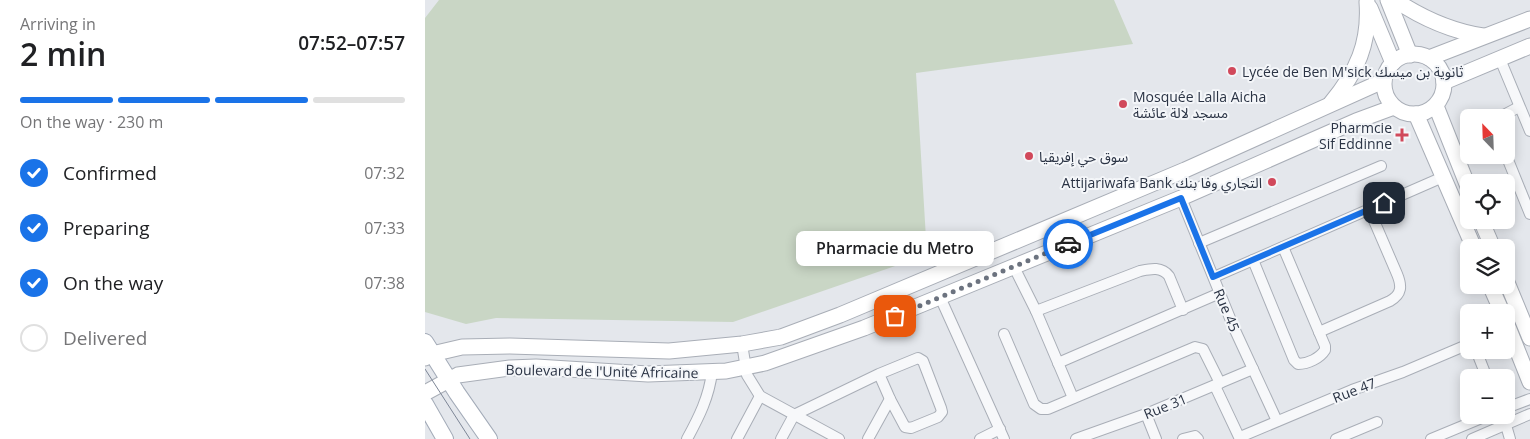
<!DOCTYPE html>
<html lang="en">
<head>
<meta charset="utf-8">
<style>
	body { margin:0; font-family:"Open Sans","Noto Sans Arabic",sans-serif; background:#f2f2f2; color:#202124; height:100vh; display:flex; flex-direction:column; font-size:19px; white-space:nowrap }
	* { box-sizing:border-box; margin:0 }
	p { font-size:16px; color:#757577 }
	.icon { flex:none; width:28px; height:28px; fill:none; stroke:currentColor; stroke-width:2; stroke-linecap:round; stroke-linejoin:round }
	.map { position:relative; flex:1; overflow:hidden }
	.details { display:flex; flex-direction:column; background:#fff; width:425px }
	.details>* { flex:none }
	.needle { width:32px; rotate:337deg }
	.buttons { position:absolute; left:1035px; top:109px; display:grid; gap:10px }
	.buttons a { display:grid; place-items:center; width:55px; height:55px; border-radius:8px; background:#fff; box-shadow:0 2px 12px #0003; font-size:25px }
	.pin { position:absolute; display:grid; place-items:center; width:42px; height:42px; color:#fff; margin:-21px; border-radius:10px; box-shadow:0 2px 8px #0006 }
	.courier { position:absolute; display:grid; place-items:center; width:50px; height:50px; margin:-25px; border:4px solid #1a73e8; border-radius:50%; background:#fff; color:#222; box-shadow:0 1px 6px #0007 }
	.bubble { position:absolute; height:35px; border-radius:8px; background:#fff; box-shadow:0 2px 12px #0003; font-size:16px; font-weight:600; line-height:35px; text-align:center }
	.overview em { font-style:normal; font-weight:600 }
	.overview div { display:flex; flex-direction:column-reverse }
	.overview { display:flex; align-items:center; justify-content:space-between; height:85px; padding:0 20px }
	h1 { font-size:32px; font-weight:600; line-height:38px }
	.bar { display:grid; grid-template-columns:repeat(4,1fr); gap:8px 5px; align-content:center; height:60px; padding:0 20px }
	.bar i { height:6px; border-radius:4px; background:#e0e0e0 }
	.bar .selected { background:#1a73e8 }
	.bar p { grid-column:span 4 }
	ol { padding:0 20px; list-style:none }
	li { display:flex; align-items:center; gap:15px; height:55px }
	li p { margin-inline-start:auto }
	li .icon { padding:5px; border-radius:50%; background:#1a73e8; color:#fff; stroke-width:4 }
	li:last-child { color:#757577 }
	li i { width:28px; height:28px; border:2px solid #e0e0e0; border-radius:50% }
	main { display:flex; flex:1; min-height:0 }
	.map>svg:first-child { display:block }
	.green { fill:#c9d6c5 }
	.lines { fill:none; stroke-linecap:round; stroke-linejoin:round }
	.street-casing { stroke:#a9aeb7; stroke-width:12 }
	.secondary-casing { stroke:#a9aeb7; stroke-width:17 }
	.primary-casing { stroke:#a3abb8; stroke-width:18 }
	.street { stroke:#f7f8fa; stroke-width:10 }
	.secondary { stroke:#fff; stroke-width:15 }
	.primary { stroke:#fff; stroke-width:16 }
	.tram { stroke:#7d8696; stroke-width:1 }
	.done { stroke:#6c737f; stroke-width:5; stroke-dasharray:0 9 }
	.route { stroke:#1a73e8; stroke-width:6 }
	.poi-dot { fill:#d1495b; stroke:#f4f6f9; stroke-width:2 }
	.labels { text-anchor:middle; dominant-baseline:central; stroke-width:4; stroke-linejoin:round; paint-order:stroke }
	.poi-label { font-size:14px; fill:#2b3445; stroke:#f4f6f9; text-anchor:start }
	.street-label { font-size:14px; fill:#2b3445; stroke:#f4f6f9 }
</style>
</head>
<body>
<main>
<section class="details">
<div class="overview"><div><h1>2 min</h1><p>Arriving in</p></div><em>07:52–07:57</em></div>
<div class="bar"><i class="selected"></i><i class="selected"></i><i class="selected"></i><i></i><p>On the way · 230 m</p></div>
<ol>
<li><svg class="icon" aria-label="check" viewBox="0 0 24 24"><path d="M5 12l5 5 9-10"/></svg>Confirmed<p>07:32</p></li>
<li><svg class="icon" aria-label="check" viewBox="0 0 24 24"><path d="M5 12l5 5 9-10"/></svg>Preparing<p>07:33</p></li>
<li><svg class="icon" aria-label="check" viewBox="0 0 24 24"><path d="M5 12l5 5 9-10"/></svg>On the way<p>07:38</p></li>
<li><i></i>Delivered</li>
</ol>
</section>
<div class="map">
<svg width="1105" height="439" viewBox="0 0 1105 439">
	<rect width="100%" height="100%" fill="#e4e7ec"/>
	<!-- green -->
	<path class="green" d="M 14,0 L 689,0 L 708,44 L 491,73 L 502,255 L 308,322 L 71,318 L 41,324 L 0,312 L 0,18 Z"/>
	<g class="lines">
		<!-- street casing -->
		<g class="street-casing">
			<g id="street">
				<path d="M 1075,59 L 1105,131"/>
				<path d="M 1073,118 L 1094,107"/>
				<path d="M 1081,155 L 1105,214"/>
				<path d="M 756,198 L 809,328 L 852,421"/>
				<path d="M 774,243 L 956,166"/>
				<path d="M 828,260 L 869,360 L 873,364 C 883,364 895,358 900,350 L 900,346 L 858,247"/>
				<path d="M 589,267 L 611,311 L 648,398"/>
				<path d="M 789,277 L 1018,177"/>
				<path d="M 515,297 L 579,439"/>
				<path d="M 611,311 L 715,271 C 725,269 736,266 744,276 L 758,310"/>
				<path d="M 894,332 L 965,301 C 977,294 977,286 972,274 L 944,209"/>
				<path d="M 579,334 L 609,404 L 616,409 L 623,409 L 770,347 L 778,349 L 795,383"/>
				<path d="M 317,344 L 322,375 L 335,396 L 414,439"/>
				<path d="M 1051,350 L 1062,378"/>
				<path d="M 633,363 L 795,293"/>
				<path d="M 790,386 L 815,439"/>
				<path d="M 1081,408 L 1105,399"/>
				<path d="M 721,414 L 731,439"/>
				<path d="M 1078,415 L 1085,439"/>
				<path d="M 815,437 L 927,390 L 978,372 L 1044,344"/>
				<path d="M 262,439 C 274,417 284,397 287,372"/>
				<path d="M 312,439 L 335,396"/>
				<path d="M 356,439 L 369,415 L 454,374 L 493,358 L 498,361 L 516,408 L 517,412 L 513,417 L 486,428 L 480,427 L 465,399 L 454,374"/>
				<path d="M 443,439 L 465,399"/>
				<path d="M 555,439 L 575,429"/>
				<path d="M 651,439 L 721,414 L 828,369"/>
				<path d="M 758,439 L 770,436 L 773,439"/>
				<path d="M 911,439 L 952,422"/>
				<path d="M 1006,439 L 1064,415"/>
				<path d="M 1047,439 L 1105,414"/>
			</g>
		</g>
		<!-- secondary casing -->
		<g class="secondary-casing">
			<g id="secondary">
				<path d="M 963,0 L 985,55"/>
				<path d="M 970,0 C 997,18 1026,31 1058,36"/>
				<path d="M 945,8 L 968,63"/>
				<circle cx="989" cy="84" r="30"/>
				<path d="M 1004,58 L 1105,19"/>
				<path d="M 1019,82 L 1105,46"/>
				<path d="M 906,103 C 932,72 945,43 942,2"/>
				<path d="M 1011,106 L 1044,189"/>
				<path d="M 991,114 L 1049,248"/>
				<path d="M 1056,220 L 1068,248"/>
				<path d="M 1081,280 L 1105,338"/>
				<path d="M 1065,285 L 1077,312"/>
				<path d="M 1081,322 L 1105,382"/>
				<path d="M 0,358 L 7,354 L 37,347 L 85,346 L 244,351 L 317,344 L 356,337 L 415,315 L 760,170 L 958,81"/>
				<path d="M 0,393 L 33,375 L 85,368 L 111,367 L 223,374 L 301,371 L 340,363 L 439,328 L 756,198 L 931,121 L 969,107"/>
			</g>
		</g>
		<!-- primary casing -->
		<g class="primary-casing">
			<g id="primary">
				<path d="M 0,342 L 32,393 L 64,439"/>
				<path d="M 0,404 L 20,439"/>
			</g>
		</g>
		<!-- street -->
		<use href="#street" class="street"/>
		<!-- secondary -->
		<use href="#secondary" class="secondary"/>
		<!-- primary -->
		<use href="#primary" class="primary"/>
		<!-- tram -->
		<path class="tram" d="M 0,369 L 45,439"/>
	</g>
	<g class="lines">
		<!-- done -->
		<path class="done" d="M 470,316 L 643,244"/>
		<!-- route -->
		<path class="route" d="M 643,244 L 756,198 L 788,277 L 959,203"/>
	</g>
	<!-- markers -->
	<g class="poi-dot">
		<circle cx="807" cy="71" r="5"/>
		<circle cx="698" cy="104" r="5"/>
		<path d="M974.5 127.5h5v5h5v5h-5v5h-5v-5h-5v-5h5z"/>
		<circle cx="604" cy="156" r="5"/>
		<circle cx="847" cy="182" r="5"/>
	</g>
	<g class="labels">
		<!-- poi labels -->
		<g class="poi-label">
			<text x="817" y="71">Lycée de Ben M'sick ثانوية بن ميسك</text>
			<text x="708" y="96">Mosquée Lalla Aicha<tspan x="708" dy="16">مسجد لالة عائشة</tspan></text>
			<text x="967" y="127" text-anchor="end">Pharmcie<tspan x="967" dy="16">Sif Eddinne</tspan></text>
			<text x="614" y="156">سوق حي إفريقيا</text>
			<text x="837" y="182" text-anchor="end">Attijariwafa Bank التجاري وفا بنك</text>
		</g>
		<!-- street labels -->
		<g class="street-label">
			<text transform="translate(802 310) rotate(67)">Rue 45</text>
			<text transform="translate(177 371) rotate(1)">Boulevard de l'Unité Africaine</text>
			<text transform="translate(929 390) rotate(-21)">Rue 47</text>
			<text transform="translate(740 406) rotate(-22)">Rue 31</text>
		</g>
	</g>
</svg>
<div class="buttons">
<a><svg class="needle" viewBox="-14 -14 28 28"><path d="M0-13l5 13h-10z" fill="#e53935"/><path d="M0 13l5-13h-10z" fill="#757577"/></svg></a>
<a><svg class="icon" aria-label="locate" viewBox="0 0 24 24"><circle cx="12" cy="12" r="6"/><path d="M12 2v4M12 18v4M2 12h4M18 12h4"/></svg></a>
<a><svg class="icon" aria-label="layers" viewBox="0 0 24 24"><path d="M12 4l9 5-9 5-9-5zM3 14l9 5 9-5"/></svg></a>
<a>+</a>
<a>−</a>
</div>
<div class="pin" style="left:470px;top:316px;background:#ea580c"><svg class="icon" aria-label="bag" viewBox="0 0 24 24"><path d="M5 8h14l-1 12H6zM9 8a3 3 0 0 1 6 0"/></svg></div>
<div class="pin" style="left:959px;top:203px;background:#1f2937"><svg class="icon" aria-label="home" viewBox="0 0 24 24"><path d="M3 11l9-7 9 7M6 9v11h12V9"/></svg></div>
<div class="courier" style="left:643px;top:244px"><svg class="icon" aria-label="car" viewBox="0 0 24 24"><path d="M5 17H2v-5l4-1 3-4h7l3 4 3 1v5h-3M9 17h6M6 11h13"/><circle cx="7" cy="17" r="2"/><circle cx="17" cy="17" r="2"/></svg></div>
<div class="bubble" style="left:371px;top:231px;width:198px">Pharmacie du Metro</div>
</div>
</main>
</body>
</html>
